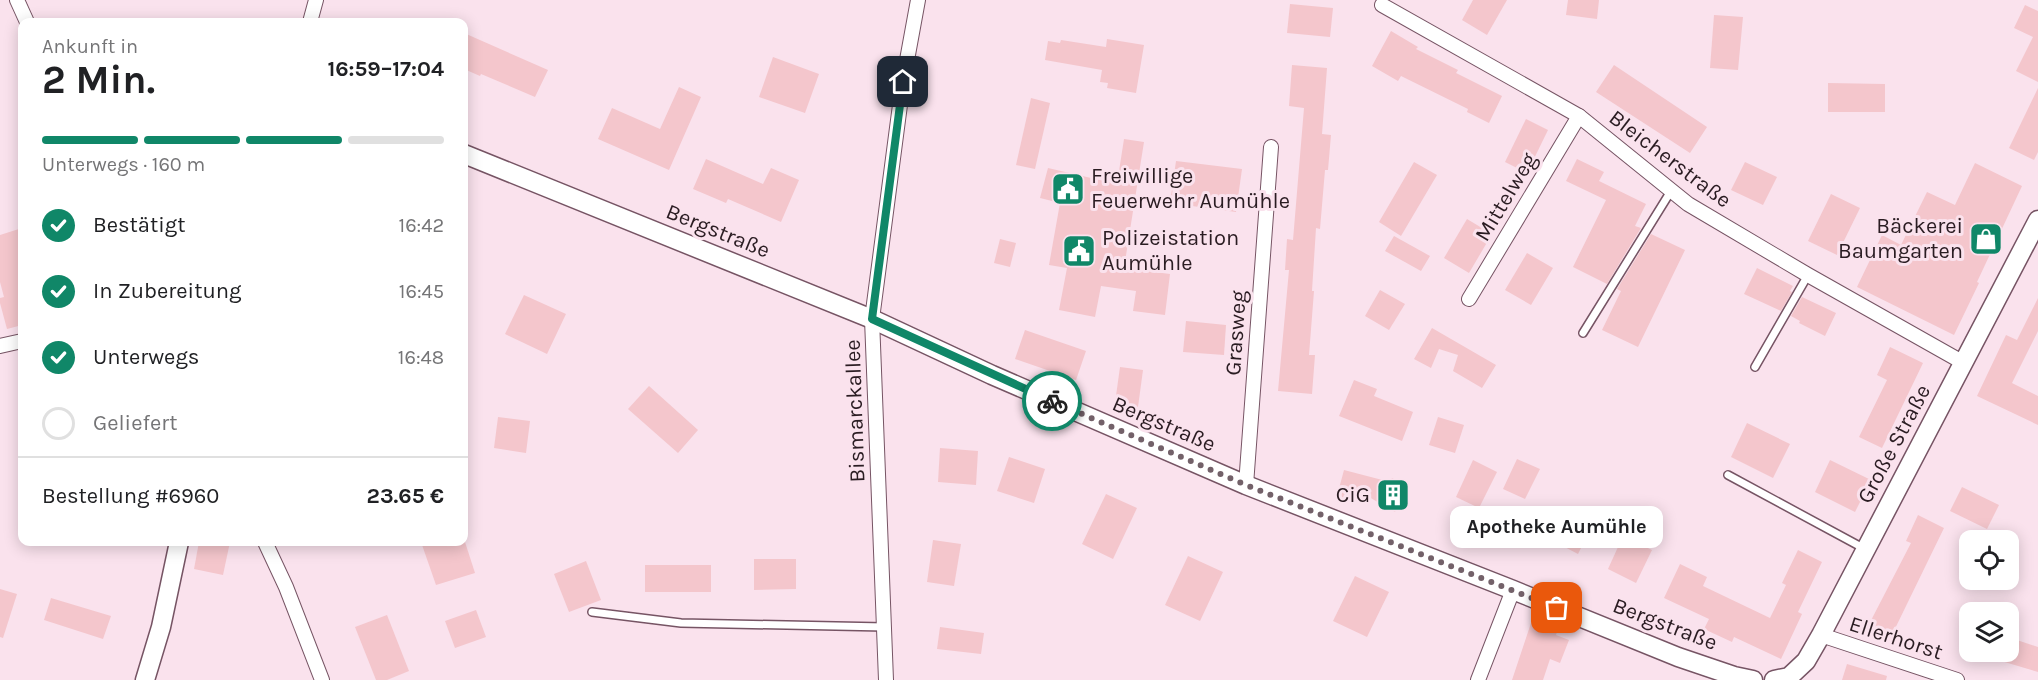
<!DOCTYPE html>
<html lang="de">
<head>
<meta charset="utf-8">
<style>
	body { margin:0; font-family:Karla,sans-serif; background:#f2f2f2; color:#202124; height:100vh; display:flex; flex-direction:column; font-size:22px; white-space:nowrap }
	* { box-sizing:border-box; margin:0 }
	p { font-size:20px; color:#757577 }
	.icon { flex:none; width:33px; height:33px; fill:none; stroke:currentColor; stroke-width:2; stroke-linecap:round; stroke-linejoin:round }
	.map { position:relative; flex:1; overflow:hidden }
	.details { position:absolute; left:18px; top:18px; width:450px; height:528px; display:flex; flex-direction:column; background:#fff; border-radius:12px; box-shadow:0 3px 15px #0003 }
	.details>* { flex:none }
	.fabs { position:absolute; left:1959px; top:530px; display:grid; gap:12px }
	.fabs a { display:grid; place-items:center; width:60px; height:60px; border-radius:12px; background:#fff; box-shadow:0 3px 15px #0003; font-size:30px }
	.pin { position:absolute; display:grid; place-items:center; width:51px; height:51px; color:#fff; margin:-26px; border-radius:12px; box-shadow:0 3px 9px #0006 }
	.courier { position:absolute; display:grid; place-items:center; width:60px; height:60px; margin:-30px; border:4px solid #108768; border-radius:50%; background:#fff; color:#222; box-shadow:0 2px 8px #0007 }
	.bubble { position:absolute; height:42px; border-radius:12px; background:#fff; box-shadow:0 3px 15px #0003; font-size:20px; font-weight:700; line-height:42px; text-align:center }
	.headline em { font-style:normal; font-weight:700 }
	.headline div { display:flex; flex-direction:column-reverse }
	.headline { display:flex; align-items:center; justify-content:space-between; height:102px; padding:0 24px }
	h1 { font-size:39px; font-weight:700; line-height:45px }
	.bar { display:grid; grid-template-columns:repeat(4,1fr); gap:9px 6px; align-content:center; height:72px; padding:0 24px }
	.bar i { height:8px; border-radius:4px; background:#e0e0e0 }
	.bar .selected { background:#108768 }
	.bar p { grid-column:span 4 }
	.line { display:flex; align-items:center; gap:15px; padding:0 24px; border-top:2px solid #e0e0e0 }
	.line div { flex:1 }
	ol { padding:0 24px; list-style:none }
	li { display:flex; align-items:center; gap:18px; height:66px }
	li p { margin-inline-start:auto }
	li .icon { padding:6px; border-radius:50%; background:#108768; color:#fff; stroke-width:4 }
	li:last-child { color:#757577 }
	li i { width:33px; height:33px; border:3px solid #e0e0e0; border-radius:50% }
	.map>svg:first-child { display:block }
	.building { fill:#f4c6cc }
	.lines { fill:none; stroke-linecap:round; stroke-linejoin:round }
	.service-casing { stroke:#765464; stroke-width:10 }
	.minor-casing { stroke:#765464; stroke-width:16 }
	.tertiary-casing { stroke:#765464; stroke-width:21 }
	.service { stroke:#fff; stroke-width:7 }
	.minor { stroke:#fff; stroke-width:14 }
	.tertiary { stroke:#fff; stroke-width:18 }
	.done { stroke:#736169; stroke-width:6; stroke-dasharray:0 10.8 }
	.route { stroke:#108768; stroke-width:8 }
	.labels { text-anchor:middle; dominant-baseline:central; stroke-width:6; stroke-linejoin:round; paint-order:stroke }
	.street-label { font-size:22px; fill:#2a1c22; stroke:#fae2ed }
	.poi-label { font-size:22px; fill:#2a1c22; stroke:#fae2ed; text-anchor:start }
</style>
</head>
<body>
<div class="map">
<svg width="2038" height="680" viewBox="0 0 2038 680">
	<rect width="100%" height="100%" fill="#fae2ed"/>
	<!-- building -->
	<g class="building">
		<path d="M 1473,0 L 1507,0 L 1487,35 L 1462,20 Z"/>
		<path d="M 1568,0 L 1599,0 L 1597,19 L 1566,15 Z"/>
		<path d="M 1290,4 L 1333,8 L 1330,37 L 1287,33 Z"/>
		<path d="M 2025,5 L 2038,11 L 2038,82 L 2016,71 L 2033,37 L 2014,28 Z"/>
		<path d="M 1714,15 L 1743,17 L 1738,70 L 1710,68 Z"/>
		<path d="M 1391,31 L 1418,47 L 1416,49 L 1458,70 L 1456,73 L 1502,96 L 1489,123 L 1467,112 L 1468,109 L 1401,76 L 1398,81 L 1372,66 Z"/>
		<path d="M 464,33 L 548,70 L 535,97 L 481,74 L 480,76 L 464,69 Z"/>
		<path d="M 1107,39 L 1144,45 L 1136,93 L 1107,88 L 1108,83 L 1100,82 L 1102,70 L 1045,60 L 1048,41 L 1060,43 L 1061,40 L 1106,47 Z"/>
		<path d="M 773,57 L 819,74 L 805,113 L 759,97 Z"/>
		<path d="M 1292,65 L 1327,68 L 1322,134 L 1331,135 L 1328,170 L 1325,170 L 1320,229 L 1316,228 L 1312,291 L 1314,291 L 1309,355 L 1315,355 L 1312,394 L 1278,391 L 1289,270 L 1285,270 L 1287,239 L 1293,240 L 1304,108 L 1289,106 Z"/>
		<path d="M 1614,65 L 1707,127 L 1690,153 L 1596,92 Z"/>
		<path d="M 1828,83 L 1885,84 L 1885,112 L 1828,112 Z"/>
		<path d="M 679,87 L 701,97 L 669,170 L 598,139 L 612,108 L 660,129 Z"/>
		<path d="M 2038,88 L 2038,152 L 2034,160 L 2009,148 Z"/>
		<path d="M 1031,98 L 1050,103 L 1035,169 L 1016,165 Z"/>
		<path d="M 1526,119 L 1548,130 L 1527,173 L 1505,162 Z"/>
		<path d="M 1124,139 L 1144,142 L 1124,268 L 1170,274 L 1165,315 L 1133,311 L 1136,291 L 1101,286 L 1095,317 L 1059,310 L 1067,268 L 1049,265 L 1060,203 L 1040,198 L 1048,168 L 1117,184 Z"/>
		<path d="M 706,159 L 763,184 L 771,168 L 799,180 L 781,222 L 728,199 L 726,203 L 693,189 Z"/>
		<path d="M 1577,159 L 1604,172 L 1599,181 L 1646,204 L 1635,226 L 1641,228 L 1607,284 L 1573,267 L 1606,200 L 1566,181 Z"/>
		<path d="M 1176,161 L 1242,169 L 1236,212 L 1170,203 Z"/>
		<path d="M 1414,162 L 1437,175 L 1401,236 L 1379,222 Z"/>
		<path d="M 1745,162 L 1777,177 L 1763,205 L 1731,190 Z"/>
		<path d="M 1975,163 L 2022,186 L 1977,282 L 1979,283 L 1954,335 L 1857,287 L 1882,235 L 1901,245 L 1927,192 L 1955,205 Z"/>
		<path d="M 1831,194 L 1860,208 L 1837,255 L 1808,241 Z"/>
		<path d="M 1467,219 L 1492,234 L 1469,273 L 1444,258 Z"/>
		<path d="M 22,228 L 22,325 L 7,329 L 0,303 L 0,298 L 4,297 L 0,282 L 0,235 Z"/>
		<path d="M 1651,234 L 1685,250 L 1638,347 L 1602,330 L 1621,291 L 1617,289 Z"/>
		<path d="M 1394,236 L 1430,256 L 1421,271 L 1385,251 Z"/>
		<path d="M 1000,239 L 1016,243 L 1010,267 L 994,263 Z"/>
		<path d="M 1527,253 L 1553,268 L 1531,305 L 1505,290 Z"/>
		<path d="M 1757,268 L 1793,286 L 1790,291 L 1792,292 L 1781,311 L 1744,294 Z"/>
		<path d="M 1380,290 L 1405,304 L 1389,330 L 1365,316 Z"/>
		<path d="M 524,295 L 566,314 L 547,354 L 505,334 Z"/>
		<path d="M 1802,297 L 1836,313 L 1825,336 L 1799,323 L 1800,321 L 1791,316 Z"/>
		<path d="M 2038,298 L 2038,331 L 2012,383 L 2038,396 L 2038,425 L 1977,396 L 2006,335 L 2017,340 Z"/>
		<path d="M 1186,321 L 1226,325 L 1224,355 L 1183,352 Z"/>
		<path d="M 1432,328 L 1496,365 L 1482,388 L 1453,371 L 1458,355 L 1439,349 L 1431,368 L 1414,359 Z"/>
		<path d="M 1025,330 L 1086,351 L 1076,380 L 1015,359 Z"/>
		<path d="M 1890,347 L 1923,363 L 1882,448 L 1859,437 L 1887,380 L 1877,375 Z"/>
		<path d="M 1120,367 L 1143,370 L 1138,407 L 1115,403 Z"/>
		<path d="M 1354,380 L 1377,389 L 1374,396 L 1413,412 L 1402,441 L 1339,416 Z"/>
		<path d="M 649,386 L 698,430 L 678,453 L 628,409 Z"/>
		<path d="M 498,417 L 530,421 L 526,453 L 494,448 Z"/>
		<path d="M 1438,417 L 1464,425 L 1455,453 L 1429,445 Z"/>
		<path d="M 1747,423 L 1790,444 L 1773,478 L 1731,457 Z"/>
		<path d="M 940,448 L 978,451 L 976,485 L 938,482 Z"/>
		<path d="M 1009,457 L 1045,469 L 1034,503 L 997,491 Z"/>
		<path d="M 1517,459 L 1540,469 L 1525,499 L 1503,489 Z"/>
		<path d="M 1473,460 L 1497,472 L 1479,508 L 1456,497 Z"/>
		<path d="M 1830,460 L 1871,480 L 1855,512 L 1815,492 Z"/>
		<path d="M 1344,470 L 1390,482 L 1392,478 L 1409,487 L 1395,512 L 1369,497 L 1367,504 L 1337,496 Z"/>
		<path d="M 1962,487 L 1999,505 L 1987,529 L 1950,511 Z"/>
		<path d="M 1106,494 L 1137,508 L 1113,559 L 1082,544 Z"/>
		<path d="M 1571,508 L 1595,520 L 1578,554 L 1555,542 Z"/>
		<path d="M 1918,515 L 1944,528 L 1888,643 L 1865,632 L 1911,543 L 1906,541 Z"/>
		<path d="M 1623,536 L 1652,550 L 1636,583 L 1608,569 Z"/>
		<path d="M 933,540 L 961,544 L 954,586 L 927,582 Z"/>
		<path d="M 199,542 L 230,542 L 223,575 L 194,569 Z"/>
		<path d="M 421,542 L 465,542 L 475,573 L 436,585 Z"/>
		<path d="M 1798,550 L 1822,562 L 1798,612 L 1802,614 L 1781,659 L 1734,637 L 1732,642 L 1704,629 L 1709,619 L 1664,598 L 1680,564 L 1707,577 L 1703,586 L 1770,618 L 1786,585 L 1782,583 Z"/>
		<path d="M 1188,556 L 1223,572 L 1200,621 L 1165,605 Z"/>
		<path d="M 754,559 L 796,559 L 796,589 L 754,590 Z"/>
		<path d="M 586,561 L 601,600 L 569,612 L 554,574 Z"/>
		<rect x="645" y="565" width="66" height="27"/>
		<path d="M 1355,576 L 1389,592 L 1367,637 L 1333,621 Z"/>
		<path d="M 0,589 L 17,594 L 3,638 L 0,637 Z"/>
		<path d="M 51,598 L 111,616 L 103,639 L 44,620 Z"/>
		<path d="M 476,610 L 486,637 L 455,648 L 445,621 Z"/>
		<path d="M 387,615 L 409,671 L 387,680 L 376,680 L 355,627 Z"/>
		<path d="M 1531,623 L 1557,632 L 1556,635 L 1569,640 L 1560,663 L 1550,659 L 1543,680 L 1512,680 Z"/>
		<path d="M 940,627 L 984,633 L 981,654 L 937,649 Z"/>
		<path d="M 2008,637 L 2038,647 L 2038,672 L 1981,655 L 1982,651 L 2008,651 Z"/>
		<path d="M 1847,664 L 1887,676 L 1886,680 L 1842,680 Z"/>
	</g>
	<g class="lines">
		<!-- service casing -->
		<g class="service-casing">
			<g id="service">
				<path d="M 1583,333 L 1671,191"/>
				<path d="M 1755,367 L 1808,275"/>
				<path d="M 1728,475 L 1865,549"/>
				<path d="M 592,612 L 681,623 L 885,627"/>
			</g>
		</g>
		<!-- minor casing -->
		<g class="minor-casing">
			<g id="minor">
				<path d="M 17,0 L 27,22"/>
				<path d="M 1382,5 L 1579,116 L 1688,204 L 1808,275 L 1964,363"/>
				<path d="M 310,22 L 316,0"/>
				<path d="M 1469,299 L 1579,116"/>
				<path d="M 0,346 L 22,341"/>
				<path d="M 1246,485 L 1271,147"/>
				<path d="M 265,542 L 286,587 L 322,680"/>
				<path d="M 1821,635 L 1957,680"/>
				<path d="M 886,680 L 872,319 L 903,82 L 918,0"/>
				<path d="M 1478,680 L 1513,590"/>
			</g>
		</g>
		<!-- tertiary casing -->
		<g class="tertiary-casing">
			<g id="tertiary">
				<path d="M 464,154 L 872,319 L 992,375 L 1246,485 L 1513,590 L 1678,657 L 1734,676 L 1753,680"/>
				<path d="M 145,680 L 161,627 L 179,542"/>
				<path d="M 1774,680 L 1789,677 L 1806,661 L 1821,635 L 2038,220"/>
			</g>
		</g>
		<!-- service -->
		<use href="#service" class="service"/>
		<!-- minor -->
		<use href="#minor" class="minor"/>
		<!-- tertiary -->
		<use href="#tertiary" class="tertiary"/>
	</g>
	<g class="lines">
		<!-- done -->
		<path class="done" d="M 1052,401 L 1246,485 L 1557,608"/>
		<!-- route -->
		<path class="route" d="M 903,82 L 872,319 L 1052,401"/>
	</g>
	<!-- icons -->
	<defs>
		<g id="civic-square" transform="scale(1.725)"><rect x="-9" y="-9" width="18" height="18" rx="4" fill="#108768" stroke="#fae2ed"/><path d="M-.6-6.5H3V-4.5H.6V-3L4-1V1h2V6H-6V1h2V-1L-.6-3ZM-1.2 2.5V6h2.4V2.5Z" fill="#fff"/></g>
		<g id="shop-square" transform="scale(1.725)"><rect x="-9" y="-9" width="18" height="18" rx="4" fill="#108768" stroke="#fae2ed"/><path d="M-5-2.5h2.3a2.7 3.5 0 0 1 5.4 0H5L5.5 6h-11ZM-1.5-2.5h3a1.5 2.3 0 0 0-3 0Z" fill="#fff"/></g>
		<g id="building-square" transform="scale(1.725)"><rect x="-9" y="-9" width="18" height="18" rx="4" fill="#108768" stroke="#fae2ed"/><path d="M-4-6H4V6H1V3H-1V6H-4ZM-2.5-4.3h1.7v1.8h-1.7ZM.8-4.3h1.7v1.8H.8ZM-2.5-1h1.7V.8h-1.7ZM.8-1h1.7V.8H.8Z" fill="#fff"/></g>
	</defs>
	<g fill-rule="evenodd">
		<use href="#civic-square" x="1068" y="189"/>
		<use href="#shop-square" x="1986" y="239"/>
		<use href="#civic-square" x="1079" y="251"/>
		<use href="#building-square" x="1393" y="495"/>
	</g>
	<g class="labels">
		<!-- street labels -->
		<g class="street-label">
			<text transform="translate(1670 159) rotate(37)">Bleicherstraße</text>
			<text transform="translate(1506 197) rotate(-59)">Mittelweg</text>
			<text transform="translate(718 231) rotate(22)">Bergstraße</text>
			<text transform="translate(1236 333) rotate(-86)">Grasweg</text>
			<text transform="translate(855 411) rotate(-92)">Bismarckallee</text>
			<text transform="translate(1164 424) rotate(23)">Bergstraße</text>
			<text transform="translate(1894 444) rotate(-62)">Große Straße</text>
			<text transform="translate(1665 624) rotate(21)">Bergstraße</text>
			<text transform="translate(1896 638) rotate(18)">Ellerhorst</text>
		</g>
		<!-- poi labels -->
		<g class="poi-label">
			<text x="1091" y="176">Freiwillige<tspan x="1091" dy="25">Feuerwehr Aumühle</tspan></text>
			<text x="1963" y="226" text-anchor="end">Bäckerei<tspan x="1963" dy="25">Baumgarten</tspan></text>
			<text x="1102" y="238">Polizeistation<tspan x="1102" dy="25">Aumühle</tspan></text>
			<text x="1370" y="495" text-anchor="end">CiG</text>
		</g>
	</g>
</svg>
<div class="fabs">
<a><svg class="icon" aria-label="locate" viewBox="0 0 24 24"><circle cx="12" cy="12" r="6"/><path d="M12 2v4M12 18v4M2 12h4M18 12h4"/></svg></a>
<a><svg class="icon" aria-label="layers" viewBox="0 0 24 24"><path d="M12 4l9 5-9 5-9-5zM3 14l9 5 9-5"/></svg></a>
</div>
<div class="pin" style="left:1557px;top:608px;background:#ea580c"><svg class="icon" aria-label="bag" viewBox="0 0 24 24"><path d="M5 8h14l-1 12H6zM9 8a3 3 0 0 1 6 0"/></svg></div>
<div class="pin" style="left:903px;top:82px;background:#1f2937"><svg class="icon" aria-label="home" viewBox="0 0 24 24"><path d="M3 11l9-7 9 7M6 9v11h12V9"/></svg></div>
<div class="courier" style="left:1052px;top:401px"><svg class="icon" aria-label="bike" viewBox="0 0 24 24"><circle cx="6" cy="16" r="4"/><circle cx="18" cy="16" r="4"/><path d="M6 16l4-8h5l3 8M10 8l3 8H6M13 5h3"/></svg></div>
<div class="bubble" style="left:1450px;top:506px;width:213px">Apotheke Aumühle</div>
<section class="details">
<div class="headline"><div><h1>2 Min.</h1><p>Ankunft in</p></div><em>16:59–17:04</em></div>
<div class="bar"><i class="selected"></i><i class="selected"></i><i class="selected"></i><i></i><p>Unterwegs · 160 m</p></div>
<ol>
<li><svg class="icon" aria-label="check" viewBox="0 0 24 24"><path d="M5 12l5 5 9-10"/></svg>Bestätigt<p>16:42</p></li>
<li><svg class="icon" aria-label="check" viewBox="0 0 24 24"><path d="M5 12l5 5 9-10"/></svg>In Zubereitung<p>16:45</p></li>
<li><svg class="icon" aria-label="check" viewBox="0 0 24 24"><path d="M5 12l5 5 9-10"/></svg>Unterwegs<p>16:48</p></li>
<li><i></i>Geliefert</li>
</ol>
<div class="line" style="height:78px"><div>Bestellung #6960</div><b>23.65 €</b></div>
</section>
</div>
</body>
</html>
